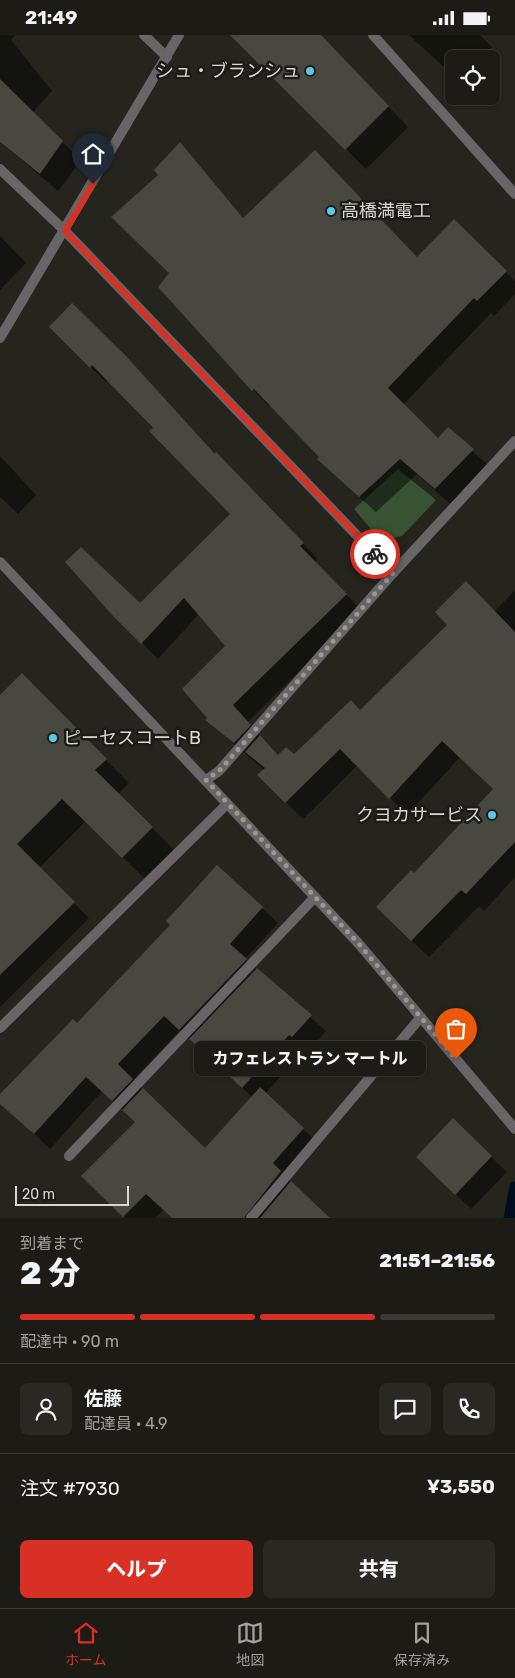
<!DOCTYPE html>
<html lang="ja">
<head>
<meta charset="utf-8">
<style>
	body { margin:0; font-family:Rubik,"Noto Sans JP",sans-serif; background:#292823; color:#f1f3f6; height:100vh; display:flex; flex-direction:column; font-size:19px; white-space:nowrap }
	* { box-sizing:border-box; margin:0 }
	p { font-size:16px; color:#a0a1a1 }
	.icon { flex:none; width:28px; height:28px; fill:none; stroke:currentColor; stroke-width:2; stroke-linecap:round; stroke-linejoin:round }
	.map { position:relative; height:1183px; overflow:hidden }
	.side { display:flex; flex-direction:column; background:#1c1b16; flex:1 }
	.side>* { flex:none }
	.fabs { position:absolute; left:445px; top:15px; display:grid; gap:10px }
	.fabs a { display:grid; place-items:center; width:55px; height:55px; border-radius:8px; background:#1c1b16; box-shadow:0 1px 4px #0004,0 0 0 1px #3a3935; font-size:25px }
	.scale { position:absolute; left:15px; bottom:12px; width:114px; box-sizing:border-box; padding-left:5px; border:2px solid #d8d7d3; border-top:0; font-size:14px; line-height:18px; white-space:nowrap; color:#d8d7d3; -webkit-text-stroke:4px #1c1b14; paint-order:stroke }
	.pin { position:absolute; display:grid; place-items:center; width:42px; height:42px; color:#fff; margin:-51px -21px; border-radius:50% 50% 50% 0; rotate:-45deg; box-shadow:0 0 5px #0007 }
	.pin .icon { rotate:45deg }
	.courier { position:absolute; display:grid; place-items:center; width:50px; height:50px; margin:-25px; border:4px solid #d93025; border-radius:50%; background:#fff; color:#222; box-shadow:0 1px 6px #0007 }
	.bubble { position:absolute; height:35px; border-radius:8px; background:#1c1b16; box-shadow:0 1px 4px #0004,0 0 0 1px #3a3935; font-size:16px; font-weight:800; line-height:35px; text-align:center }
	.summary em { font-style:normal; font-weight:800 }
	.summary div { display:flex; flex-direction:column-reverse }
	.summary { display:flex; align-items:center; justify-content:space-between; height:85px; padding:0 20px }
	h1 { font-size:32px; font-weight:800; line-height:38px }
	.bar { display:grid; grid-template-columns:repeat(4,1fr); gap:8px 5px; align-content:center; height:60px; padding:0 20px }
	.bar i { height:6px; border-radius:4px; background:#3a3935 }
	.bar .active { background:#d93025 }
	.bar p { grid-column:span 4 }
	.line { display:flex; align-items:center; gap:12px; padding:0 20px; border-top:1px solid #3a3935 }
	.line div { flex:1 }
	.round { display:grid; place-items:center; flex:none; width:52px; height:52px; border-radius:8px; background:#292823 }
	.button { display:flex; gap:10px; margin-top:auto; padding:10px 20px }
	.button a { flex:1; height:58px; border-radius:8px; background:#d93025; color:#fff; font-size:20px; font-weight:800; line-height:58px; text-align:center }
	.button a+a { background:#292823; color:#f1f3f6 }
	.status { display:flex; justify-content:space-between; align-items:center; height:35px; padding:0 25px; background:#1c1b16; direction:ltr }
	.status svg { height:14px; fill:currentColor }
	.menu { display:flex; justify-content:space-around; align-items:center; height:70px; border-top:1px solid #3a3935; background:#1c1b16; font-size:14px; color:#a0a1a1 }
	.menu a { display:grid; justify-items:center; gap:2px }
	.menu .active { color:#d93025 }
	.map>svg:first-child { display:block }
	.green { fill:#375334 }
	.shadow { fill:#0007; fill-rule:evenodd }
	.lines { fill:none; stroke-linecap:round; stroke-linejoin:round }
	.stream { stroke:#000d1e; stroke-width:11 }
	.building { fill:#494840 }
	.minor { stroke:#686467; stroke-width:10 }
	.tertiary { stroke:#686467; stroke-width:10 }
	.done { stroke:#999893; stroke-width:5; stroke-dasharray:0 9 }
	.route { stroke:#d93025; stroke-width:6 }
	.poi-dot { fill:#5ac8e6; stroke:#1c1b14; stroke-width:2 }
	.labels { text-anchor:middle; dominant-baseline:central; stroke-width:5; stroke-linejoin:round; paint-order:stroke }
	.poi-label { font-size:18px; fill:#d8d7d3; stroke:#1c1b14; text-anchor:end }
</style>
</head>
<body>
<div class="status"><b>21:49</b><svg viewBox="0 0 49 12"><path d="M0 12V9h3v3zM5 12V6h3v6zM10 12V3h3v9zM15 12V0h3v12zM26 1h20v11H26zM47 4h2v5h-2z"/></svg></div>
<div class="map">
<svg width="515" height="1183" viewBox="0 0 515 1183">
	<rect width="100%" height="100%" fill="#25241d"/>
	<!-- green -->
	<path class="green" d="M 398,434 L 436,465 L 402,501 L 381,506 L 354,474 Z"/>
	<!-- shadow -->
	<g class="shadow">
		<path d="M 0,0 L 15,0 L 11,5 L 52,56 L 32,78 L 81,125 L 58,156 L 0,107 Z"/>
		<path d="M 231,0 L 320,0 L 408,92 L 366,134 Z"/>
		<path d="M 409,0 L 480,0 L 492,12 L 481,24 L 454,24 L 454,41 Z"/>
		<path d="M 180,109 L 244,184 L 417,223 L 454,186 L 515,246 L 515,259 L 494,281 L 491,278 L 403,370 L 438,404 L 448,394 L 489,431 L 451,470 L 417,439 L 376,477 L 335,440 L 321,422 L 270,369 L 269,371 L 253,355 L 170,239 L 160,140 Z"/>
		<path d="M 0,201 L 26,228 L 0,255 Z"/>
		<path d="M 50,292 L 141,338 L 216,420 L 318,524 L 315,527 L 361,575 L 248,687 L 279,721 L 294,721 L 360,676 L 494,577 L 515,555 L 515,842 L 484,876 L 479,871 L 429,922 L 394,889 L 414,840 L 494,755 L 460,722 L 407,780 L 358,730 L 303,784 L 259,740 L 264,735 L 207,685 L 227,611 L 199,579 L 158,624 L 115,581 L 140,569 L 232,479 L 108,345 L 106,347 Z"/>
		<path d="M 0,421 L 36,460 L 18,479 L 0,462 Z"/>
		<path d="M 22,640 L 129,748 L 118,759 L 175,816 L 146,845 L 86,786 L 39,833 L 89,883 L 0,972 L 0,662 Z"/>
		<path d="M 217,832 L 278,888 L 245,924 L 326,996 L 308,1017 L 305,1014 L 265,1059 L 320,1110 L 289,1146 L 329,1183 L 172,1183 L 164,1175 L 155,1183 L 126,1183 L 83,1141 L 136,1087 L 102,1056 L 50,1114 L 0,1067 L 0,1061 L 77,990 L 172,890 ZM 180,995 L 253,1063 L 205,1114 L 133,1045 Z"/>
		<path d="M 453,1085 L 507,1137 L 471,1174 L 433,1137 Z"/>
	</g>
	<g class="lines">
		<!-- stream -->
		<path class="stream" d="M 509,1183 L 515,1152"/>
	</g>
	<!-- building -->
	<g class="building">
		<path d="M 230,0 L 321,0 L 389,71 L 345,115 Z"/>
		<path d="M 0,44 L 63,106 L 40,139 L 0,107 Z"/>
		<path d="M 180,107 L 243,183 L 315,115 L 417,222 L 454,184 L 507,236 L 477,266 L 474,263 L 388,353 L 438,403 L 448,392 L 474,414 L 435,454 L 400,424 L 359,462 L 317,424 L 319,422 L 254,354 L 252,356 L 158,252 L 169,238 L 111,182 L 158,140 L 154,135 Z"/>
		<path d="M 72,268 L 126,321 L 215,419 L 216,417 L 304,508 L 300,511 L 347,559 L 233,670 L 251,690 L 234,708 L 205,685 L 207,683 L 182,654 L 225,611 L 184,563 L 141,609 L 114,582 L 65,527 L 81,512 L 140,568 L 230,479 L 149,396 L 153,393 L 92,330 L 90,333 L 49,292 Z"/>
		<path d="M 466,546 L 515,597 L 515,807 L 466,859 L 461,855 L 411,906 L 376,872 L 411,835 L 414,838 L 493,754 L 442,706 L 389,764 L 340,714 L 285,768 L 257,740 L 265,733 L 245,717 L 260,700 L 278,720 L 286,712 L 294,719 L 351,665 L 360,675 L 447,590 L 435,577 Z"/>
		<path d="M 22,638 L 107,724 L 95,735 L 153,792 L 122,823 L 62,764 L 17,809 L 75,867 L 0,940 L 0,660 Z"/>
		<path d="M 217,830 L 263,872 L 230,909 L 247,924 L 179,995 L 164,981 L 118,1029 L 133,1044 L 112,1066 L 86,1042 L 34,1099 L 0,1069 L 0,1059 L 73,984 L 77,988 L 170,890 L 166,886 Z"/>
		<path d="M 257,933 L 312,980 L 292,1002 L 289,1000 L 242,1053 L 189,1004 Z"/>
		<path d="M 260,1052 L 304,1093 L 273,1128 L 281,1136 L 244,1183 L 172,1183 L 146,1159 L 123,1182 L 81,1141 L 135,1087 L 122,1075 L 143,1053 L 205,1113 Z"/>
		<path d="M 453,1083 L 492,1121 L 455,1160 L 416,1122 Z"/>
		<path d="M 291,1146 L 330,1183 L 260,1183 Z"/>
	</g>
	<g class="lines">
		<!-- minor -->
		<g class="minor">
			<path d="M 144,0 L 167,22"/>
			<path d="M 373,0 L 515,159"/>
			<path d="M 0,134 L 65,196 L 393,538"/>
			<path d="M 206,745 L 219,736 L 393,538 L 515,406"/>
			<path d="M 0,993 L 227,769"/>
			<path d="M 69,1121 L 315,862"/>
			<path d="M 251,1183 L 421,982"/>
		</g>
		<!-- tertiary -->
		<g class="tertiary">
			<path d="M 0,303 L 179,0"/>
			<path d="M 0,527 L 359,909 L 515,1094"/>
		</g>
	</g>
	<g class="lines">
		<!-- done -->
		<path class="done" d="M 375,519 L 393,538 L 219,736 L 206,745 L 359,909 L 456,1024"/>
		<!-- route -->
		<path class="route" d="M 93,149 L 65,196 L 375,519"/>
	</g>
	<!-- markers -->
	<g class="poi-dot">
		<circle cx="310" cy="36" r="5"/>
		<circle cx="331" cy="176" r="5"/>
		<circle cx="53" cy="703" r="5"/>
		<circle cx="492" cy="780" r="5"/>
	</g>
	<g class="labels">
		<!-- poi labels -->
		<g class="poi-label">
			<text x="300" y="36">シュ・ブランシュ</text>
			<text x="341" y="176" text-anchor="start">高橋満電工</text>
			<text x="63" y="703" text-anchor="start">ピーセスコートB</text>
			<text x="482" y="780">クヨカサービス</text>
		</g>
	</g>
</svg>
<div class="fabs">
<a><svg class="icon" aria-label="locate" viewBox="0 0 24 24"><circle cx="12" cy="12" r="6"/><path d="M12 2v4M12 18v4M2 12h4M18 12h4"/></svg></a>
</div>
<div class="scale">20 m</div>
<div class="pin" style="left:456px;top:1024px;background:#ea580c"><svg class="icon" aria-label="bag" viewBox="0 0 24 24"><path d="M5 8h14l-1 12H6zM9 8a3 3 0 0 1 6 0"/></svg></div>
<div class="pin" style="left:93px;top:149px;background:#1f2937"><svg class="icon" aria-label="home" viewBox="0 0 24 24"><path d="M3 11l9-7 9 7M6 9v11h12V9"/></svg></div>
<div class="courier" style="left:375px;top:519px"><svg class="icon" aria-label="bike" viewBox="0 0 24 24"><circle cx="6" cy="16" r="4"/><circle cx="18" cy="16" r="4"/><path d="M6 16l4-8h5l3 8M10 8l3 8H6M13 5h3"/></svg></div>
<div class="bubble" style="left:194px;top:1006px;width:232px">カフェレストラン マートル</div>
</div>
<section class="side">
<div class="summary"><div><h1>2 分</h1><p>到着まで</p></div><em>21:51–21:56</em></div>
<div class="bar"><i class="active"></i><i class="active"></i><i class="active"></i><i></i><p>配達中 · 90 m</p></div>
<div class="line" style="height:90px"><a class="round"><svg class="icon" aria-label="person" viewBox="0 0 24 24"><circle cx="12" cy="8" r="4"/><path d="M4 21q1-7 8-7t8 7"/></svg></a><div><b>佐藤</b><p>配達員 · 4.9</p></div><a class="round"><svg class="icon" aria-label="chat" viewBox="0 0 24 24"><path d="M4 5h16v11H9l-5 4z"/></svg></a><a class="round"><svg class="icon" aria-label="phone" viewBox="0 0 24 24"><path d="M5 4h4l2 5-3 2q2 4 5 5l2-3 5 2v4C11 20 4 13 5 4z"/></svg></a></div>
<div class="line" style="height:65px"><div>注文 #7930</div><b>¥3,550</b></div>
<div class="button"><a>ヘルプ</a><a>共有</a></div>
</section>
<nav class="menu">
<a class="active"><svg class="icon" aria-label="home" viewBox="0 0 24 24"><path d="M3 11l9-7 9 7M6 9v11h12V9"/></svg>ホーム</a>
<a><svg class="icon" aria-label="map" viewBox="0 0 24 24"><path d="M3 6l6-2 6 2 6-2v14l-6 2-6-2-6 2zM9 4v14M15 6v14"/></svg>地図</a>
<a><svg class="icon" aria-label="saved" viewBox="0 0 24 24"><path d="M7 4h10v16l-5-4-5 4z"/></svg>保存済み</a>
</nav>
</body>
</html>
